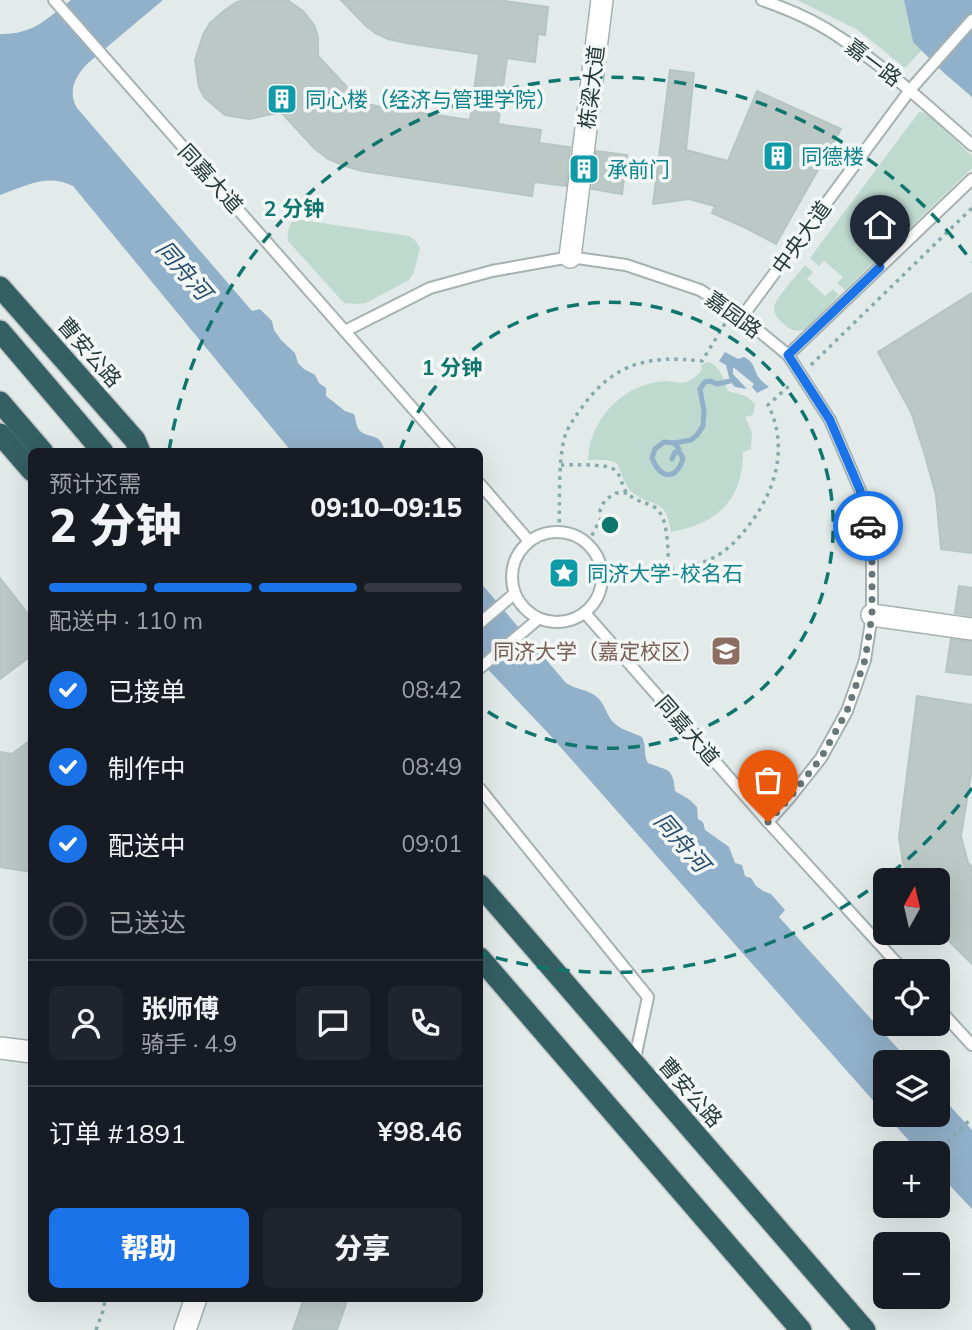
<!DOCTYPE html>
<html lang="zh">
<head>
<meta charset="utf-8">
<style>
	body { margin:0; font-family:Mulish,"Noto Sans SC",sans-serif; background:#20242c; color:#f1f3f6; height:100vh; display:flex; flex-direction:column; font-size:26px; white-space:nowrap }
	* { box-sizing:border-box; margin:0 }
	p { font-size:23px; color:#9ea1a6 }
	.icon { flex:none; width:38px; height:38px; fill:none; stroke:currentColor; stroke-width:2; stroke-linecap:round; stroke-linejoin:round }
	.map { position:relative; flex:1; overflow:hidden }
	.panel { position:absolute; left:28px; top:448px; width:455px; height:854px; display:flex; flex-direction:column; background:#171b24; border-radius:10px; box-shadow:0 7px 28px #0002 }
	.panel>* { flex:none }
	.needle { width:46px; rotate:8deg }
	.controls { position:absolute; left:873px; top:868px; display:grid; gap:14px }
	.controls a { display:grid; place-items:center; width:77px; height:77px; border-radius:10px; background:#171b24; box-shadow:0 7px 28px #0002; font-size:35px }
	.pin { position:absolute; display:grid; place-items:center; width:60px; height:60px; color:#fff; margin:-72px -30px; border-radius:50% 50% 50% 0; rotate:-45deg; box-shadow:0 0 7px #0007 }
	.pin .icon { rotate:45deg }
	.courier { position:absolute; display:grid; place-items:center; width:70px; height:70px; margin:-35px; border:5px solid #1a73e8; border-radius:50%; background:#fff; color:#222; box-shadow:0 2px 9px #0007 }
	.head em { font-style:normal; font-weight:800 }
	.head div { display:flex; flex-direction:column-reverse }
	.head { display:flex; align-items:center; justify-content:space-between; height:119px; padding:0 21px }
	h1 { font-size:46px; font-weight:800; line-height:52px }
	.bar { display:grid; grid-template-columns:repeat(4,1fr); gap:10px 7px; align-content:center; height:84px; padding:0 21px }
	.bar i { height:9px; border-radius:5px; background:#363941 }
	.bar .selected { background:#1a73e8 }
	.bar p { grid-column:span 4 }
	.line { display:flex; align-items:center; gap:18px; padding:0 21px; border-top:2px solid #363941 }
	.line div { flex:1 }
	.round { display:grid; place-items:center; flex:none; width:74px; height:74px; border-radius:10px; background:#20242c }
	ol { padding:0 21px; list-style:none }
	li { display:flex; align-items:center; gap:21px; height:77px }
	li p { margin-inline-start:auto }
	li .icon { padding:7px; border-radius:50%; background:#1a73e8; color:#fff; stroke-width:4 }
	li:last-child { color:#9ea1a6 }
	li i { width:38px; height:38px; border:4px solid #363941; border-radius:50% }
	.action { display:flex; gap:14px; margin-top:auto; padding:14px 21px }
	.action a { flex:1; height:80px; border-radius:10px; background:#1a73e8; color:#fff; font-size:28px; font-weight:800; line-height:80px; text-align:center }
	.action a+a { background:#20242c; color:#f1f3f6 }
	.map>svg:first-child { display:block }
	.green { fill:#bed9ce }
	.water { fill:#91b0c9 }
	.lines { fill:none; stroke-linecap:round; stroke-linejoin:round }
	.stream { stroke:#91b0c9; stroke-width:5 }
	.building { fill:#bbc8c6; stroke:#b6c4c2; stroke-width:2 }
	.lane-casing { stroke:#a6b2b2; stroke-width:14 }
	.street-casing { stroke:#a6b2b2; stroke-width:24 }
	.secondary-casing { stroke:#a0b2b1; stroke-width:24 }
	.highway-casing { stroke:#c2c8c8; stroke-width:24 }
	.path { stroke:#87abaa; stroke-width:3.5; stroke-dasharray:3.5 5; stroke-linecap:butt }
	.lane { stroke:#fff; stroke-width:10 }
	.street { stroke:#fff; stroke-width:21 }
	.secondary { stroke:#fff; stroke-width:21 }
	.highway { stroke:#345f63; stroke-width:21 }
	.done { stroke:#687778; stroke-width:7; stroke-dasharray:0 12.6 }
	.route { stroke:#1a73e8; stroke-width:9 }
	.ring { fill:none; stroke:#0f766e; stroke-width:3.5; stroke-dasharray:12 9 }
	.labels { text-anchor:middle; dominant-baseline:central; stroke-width:7; stroke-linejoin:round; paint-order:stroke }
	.street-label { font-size:21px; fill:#25393a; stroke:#f3f8f7 }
	.culture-label { font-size:21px; fill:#0d838f; stroke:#f3f8f7; text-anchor:start }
	.education-label { font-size:21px; fill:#785e54; stroke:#f3f8f7; text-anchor:end }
	.water-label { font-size:23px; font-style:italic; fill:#264d6f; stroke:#f3f8f7 }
	.centre { fill:#0f766e; stroke:#f3f8f7; stroke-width:3.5 }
	.ring-label { font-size:21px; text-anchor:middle; font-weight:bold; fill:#0f766e; stroke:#f3f8f7; stroke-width:7; stroke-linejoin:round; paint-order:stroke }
</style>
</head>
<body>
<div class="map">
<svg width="972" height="1330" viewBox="0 0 972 1330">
	<rect width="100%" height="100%" fill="#e3ebea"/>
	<!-- green -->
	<g class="green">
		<path d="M 797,0 L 904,0 L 913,42 L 922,50 L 905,68 L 858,30 Z"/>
		<path d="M 919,112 L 927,113 L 972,156 L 972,168 L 845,290 L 837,283 L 843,277 L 824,261 L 819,266 L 810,258 Z"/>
		<path d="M 293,220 L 301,220 L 409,236 L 416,241 L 420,248 L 414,272 L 409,280 L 366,303 L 357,304 L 344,303 L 288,241 C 287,234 288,227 293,220 Z"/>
		<path d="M 805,265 L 813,272 L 807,279 L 825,296 L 833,289 L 839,295 L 808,328 C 800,332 794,332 786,326 C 781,322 773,315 774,307 C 775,299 799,273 805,265 Z"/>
		<path d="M 707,362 C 720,364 724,380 728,391 L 746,396 L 755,404 L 753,415 L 745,417 L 752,432 L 751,449 L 743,452 C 743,501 716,524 671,532 C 665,496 655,509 633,493 C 624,486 622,473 617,463 L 606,460 L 588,460 C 589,452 589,445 592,438 C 601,410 628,386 657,382 C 680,378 682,392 702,370 L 701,365 Z"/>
	</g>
	<!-- water -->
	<g class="water">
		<path d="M 71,0 L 163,0 L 88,63 C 76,75 67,91 77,108 L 252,311 L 260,309 L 272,321 L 274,330 L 281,340 L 295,353 L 298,363 L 304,369 L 315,375 L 319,383 L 326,388 L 326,396 L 345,411 L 354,414 C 356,419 356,427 360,431 C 371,440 379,431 385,451 L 291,451 L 73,186 C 46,173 26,186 0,195 L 0,34 C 32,35 47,19 71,0 Z"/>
		<path d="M 904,0 L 972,0 L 972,97 L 944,73 L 913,42 Z"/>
		<path d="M 725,352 L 738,359 L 744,357 C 757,364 752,369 760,379 C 762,382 766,384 769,387 L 757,393 L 752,387 L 754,384 L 733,367 L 733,374 L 747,389 L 735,387 L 730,381 L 726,365 L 719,361 Z"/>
		<path d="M 480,582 L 566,683 C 578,691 586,688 597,697 C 604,703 606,713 612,721 C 620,730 632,732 642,737 C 647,747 643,755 648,763 C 668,771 673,767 675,791 L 690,800 L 697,807 L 698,819 L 703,822 L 705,830 L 729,847 L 735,863 L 742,865 L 745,876 L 751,878 L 756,886 L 763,891 L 771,894 L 785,910 L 779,917 L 910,1062 L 886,1062 L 885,1114 L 548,733 L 480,661 Z"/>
		<path d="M 938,1093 L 972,1130 L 972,1209 L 938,1173 L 938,1153 L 920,1153 L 886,1115 L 938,1115 Z"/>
	</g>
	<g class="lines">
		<!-- stream -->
		<g class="stream">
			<path d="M 664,442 L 674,443 L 679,449 L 678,452 L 681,454 L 683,459 C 675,482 660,478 652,458 L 655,449 Z"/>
			<path d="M 674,443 L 691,440 L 697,435 L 703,426 L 704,411 L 700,389 L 705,382 L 710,381 L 717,384 L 730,381"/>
			<path d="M 672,459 L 675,452 L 678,452"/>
		</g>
	</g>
	<!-- building -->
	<g class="building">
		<path d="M 245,0 L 287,0 L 303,11 L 314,25 L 318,37 L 318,56 L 359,100 L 365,103 L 376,106 L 470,120 L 479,54 L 406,43 L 388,39 L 375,33 L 365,25 L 341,0 L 498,0 L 548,7 L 545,35 L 538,34 L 535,62 L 507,58 L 498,124 L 541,130 L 539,143 L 570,147 L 566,186 L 534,182 L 532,196 L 362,171 L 345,166 L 328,159 L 314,148 L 281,112 L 249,119 L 225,115 L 204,97 L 199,87 L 195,60 L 203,35 L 210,23 L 225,10 L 237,2 Z"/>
		<path d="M 670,70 L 694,73 L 686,150 L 728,161 L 757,91 L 841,129 L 776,244 L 744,227 L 712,213 L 715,206 L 689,199 L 653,204 Z"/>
		<path d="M 596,151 L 627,155 L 622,194 L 592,189 Z"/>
		<path d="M 972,293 L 972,553 L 941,549 L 936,495 L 924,452 L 911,412 L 878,352 Z"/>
		<path d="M 0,578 L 32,619 L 32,655 L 0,679 Z"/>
		<path d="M 959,586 L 972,588 L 972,616 L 955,613 Z"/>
		<path d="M 951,639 L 972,642 L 972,675 L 946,672 Z"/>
		<path d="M 917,696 L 972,705 L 972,768 L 961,836 L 968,863 L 972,867 L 972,964 L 946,938 L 938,927 L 938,880 L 909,880 L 903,863 L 899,837 Z"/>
		<path d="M 32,739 L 32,872 L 0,867 L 0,752 L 12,754 Z"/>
		<path d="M 304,1298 L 348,1298 L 337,1330 L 293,1330 Z"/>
	</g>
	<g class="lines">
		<!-- lane casing -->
		<g class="lane-casing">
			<g id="lane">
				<path d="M 54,0 L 451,452"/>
				<path d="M 762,0 C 788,9 816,21 839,37 C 887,68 929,107 972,145"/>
				<path d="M 742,317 L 910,90 L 972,20"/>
				<path d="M 345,331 L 430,288 L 492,271 L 570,257 L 626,265 L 700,290 L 742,317 L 788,355 L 830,420 L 860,490 L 872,541 L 872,615 L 865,660 L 847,711 L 821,758 L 791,796 L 768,822"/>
				<path d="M 788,355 L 972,179"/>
				<path d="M 480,484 L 529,541"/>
				<circle cx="557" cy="577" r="45"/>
				<path d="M 585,613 L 768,822 L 904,971"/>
				<path d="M 480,623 L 514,594"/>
				<path d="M 480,668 L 537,620"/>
				<path d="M 480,789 L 648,997 L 634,1063"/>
				<path d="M 938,1008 L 972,1045"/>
			</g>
		</g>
		<!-- street casing -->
		<g class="street-casing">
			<g id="street">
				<path d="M 570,257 L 602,0"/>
				<path d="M 872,615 L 972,629"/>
				<path d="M 0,1048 L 32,1052"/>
			</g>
		</g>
		<!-- secondary casing -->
		<g class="secondary-casing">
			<path id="secondary" d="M 185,1330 L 196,1298"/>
		</g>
		<!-- highway casing -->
		<g class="highway-casing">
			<g id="highway">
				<path d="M 0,287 L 135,440 L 140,452"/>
				<path d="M 0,331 L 103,452"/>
				<path d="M 0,402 L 43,452"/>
				<path d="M 0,434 L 32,471"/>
				<path d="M 480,885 L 865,1330"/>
				<path d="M 480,958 L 801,1330"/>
			</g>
		</g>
		<!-- path -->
		<g class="path">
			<path d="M 811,365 L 972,208"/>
			<path d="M 561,465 C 573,465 607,463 615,470 C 622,476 621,487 628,494 C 636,501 644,502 653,506 C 670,516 667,550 669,568"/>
			<path d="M 559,531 C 560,504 558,464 564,439 C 568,426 575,417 583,406 C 615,362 650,355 702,361 L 726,322"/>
			<path d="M 588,543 L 601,518 L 600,510 L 605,500 L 616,493 L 628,493"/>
			<path d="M 602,571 C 632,569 677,572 704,562 C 725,554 739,539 752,521 C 777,487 788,444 768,405 L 790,385"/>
			<path d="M 935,1153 L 972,1118"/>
			<path d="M 96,1330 L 104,1308 L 105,1298"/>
		</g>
		<!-- lane -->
		<use href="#lane" class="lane"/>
		<!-- street -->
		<use href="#street" class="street"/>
		<!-- secondary -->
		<use href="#secondary" class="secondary"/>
		<!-- highway -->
		<use href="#highway" class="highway"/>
	</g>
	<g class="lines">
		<!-- done -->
		<path class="done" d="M 768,822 L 791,796 L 821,758 L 847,711 L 865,660 L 872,615 L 872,541 L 868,526"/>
		<!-- route -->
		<path class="route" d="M 868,526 L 860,490 L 830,420 L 788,355 L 880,267"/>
	</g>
	<!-- distance rings -->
	<g class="ring">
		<path d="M400 451A223 223 0 1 1 481 707"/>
		<path d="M972 788A447 447 0 0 1 483 954M169 451A447 447 0 0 1 972 262"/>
	</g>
	<!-- icons -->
	<defs>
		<g id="building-square" transform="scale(1.575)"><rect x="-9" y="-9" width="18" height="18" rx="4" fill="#0f9aa8" stroke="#f3f8f7"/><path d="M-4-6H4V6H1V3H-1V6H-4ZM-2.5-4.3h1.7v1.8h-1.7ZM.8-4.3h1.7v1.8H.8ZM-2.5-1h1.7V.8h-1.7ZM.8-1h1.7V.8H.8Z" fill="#fff"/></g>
		<g id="sight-square" transform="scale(1.575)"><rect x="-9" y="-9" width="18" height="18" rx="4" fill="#0f9aa8" stroke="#f3f8f7"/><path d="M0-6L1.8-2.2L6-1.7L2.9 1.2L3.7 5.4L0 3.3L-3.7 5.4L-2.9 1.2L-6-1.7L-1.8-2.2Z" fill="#fff"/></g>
		<g id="university-square" transform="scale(1.575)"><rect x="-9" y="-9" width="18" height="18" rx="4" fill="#8d6e63" stroke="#f3f8f7"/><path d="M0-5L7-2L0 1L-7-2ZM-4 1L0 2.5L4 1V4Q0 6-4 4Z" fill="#fff"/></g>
	</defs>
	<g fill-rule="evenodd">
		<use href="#building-square" x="282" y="99"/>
		<use href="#building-square" x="778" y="156"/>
		<use href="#building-square" x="584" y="169"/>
		<use href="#sight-square" x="564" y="573"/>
		<use href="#university-square" x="726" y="651"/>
	</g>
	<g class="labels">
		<!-- street labels -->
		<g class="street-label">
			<text transform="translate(874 62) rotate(37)">嘉一路</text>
			<text transform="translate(591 87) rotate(-83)">栋梁大道</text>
			<text transform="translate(211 178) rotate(48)">同嘉大道</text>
			<text transform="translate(801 237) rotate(-54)">中央大道</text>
			<text transform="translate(734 314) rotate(36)">嘉园路</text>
			<text transform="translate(90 352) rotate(49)">曹安公路</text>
			<text transform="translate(688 730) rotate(49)">同嘉大道</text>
			<text transform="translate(691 1092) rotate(49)">曹安公路</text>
		</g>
		<!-- culture labels -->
		<g class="culture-label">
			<text x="305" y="99">同心楼（经济与管理学院）</text>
			<text x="801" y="156">同德楼</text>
			<text x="607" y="169">承前门</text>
			<text x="587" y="573">同济大学-校名石</text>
		</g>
		<!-- education labels -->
		<g class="education-label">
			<text x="703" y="651">同济大学（嘉定校区）</text>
		</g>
		<!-- water labels -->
		<g class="water-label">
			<text transform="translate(184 270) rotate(49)">同舟河</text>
			<text transform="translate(682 842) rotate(49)">同舟河</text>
		</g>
	</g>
	<circle cx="610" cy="525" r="10" class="centre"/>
	<g class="ring-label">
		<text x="294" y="216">2 分钟</text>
		<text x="452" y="375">1 分钟</text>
	</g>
</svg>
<div class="controls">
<a><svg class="needle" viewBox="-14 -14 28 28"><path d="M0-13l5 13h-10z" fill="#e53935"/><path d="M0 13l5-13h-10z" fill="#9ea1a6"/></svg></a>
<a><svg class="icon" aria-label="locate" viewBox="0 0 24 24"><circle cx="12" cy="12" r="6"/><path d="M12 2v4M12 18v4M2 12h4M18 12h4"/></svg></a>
<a><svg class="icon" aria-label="layers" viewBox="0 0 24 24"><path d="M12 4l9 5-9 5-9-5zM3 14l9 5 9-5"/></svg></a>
<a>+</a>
<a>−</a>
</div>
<div class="pin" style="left:768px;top:822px;background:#ea580c"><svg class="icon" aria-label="bag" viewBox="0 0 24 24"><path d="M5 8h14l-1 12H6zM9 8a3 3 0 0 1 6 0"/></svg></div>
<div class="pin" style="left:880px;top:267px;background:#1f2937"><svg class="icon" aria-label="home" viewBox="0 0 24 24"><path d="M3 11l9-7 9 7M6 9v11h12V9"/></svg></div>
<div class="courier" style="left:868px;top:526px"><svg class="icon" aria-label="car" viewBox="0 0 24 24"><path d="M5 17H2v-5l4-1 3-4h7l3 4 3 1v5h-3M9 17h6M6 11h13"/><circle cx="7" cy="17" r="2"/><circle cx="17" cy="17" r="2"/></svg></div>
<section class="panel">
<div class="head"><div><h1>2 分钟</h1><p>预计还需</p></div><em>09:10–09:15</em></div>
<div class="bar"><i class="selected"></i><i class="selected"></i><i class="selected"></i><i></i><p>配送中 · 110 m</p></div>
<ol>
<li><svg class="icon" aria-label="check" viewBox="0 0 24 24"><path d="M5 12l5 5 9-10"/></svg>已接单<p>08:42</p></li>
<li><svg class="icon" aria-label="check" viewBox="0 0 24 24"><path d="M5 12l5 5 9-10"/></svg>制作中<p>08:49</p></li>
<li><svg class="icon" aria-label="check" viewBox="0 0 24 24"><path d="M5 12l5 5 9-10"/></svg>配送中<p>09:01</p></li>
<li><i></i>已送达</li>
</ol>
<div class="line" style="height:126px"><a class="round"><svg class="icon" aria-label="person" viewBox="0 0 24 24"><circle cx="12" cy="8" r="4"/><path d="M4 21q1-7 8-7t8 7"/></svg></a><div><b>张师傅</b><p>骑手 · 4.9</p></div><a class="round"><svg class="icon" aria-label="chat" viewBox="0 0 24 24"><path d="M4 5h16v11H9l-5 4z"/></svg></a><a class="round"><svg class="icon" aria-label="phone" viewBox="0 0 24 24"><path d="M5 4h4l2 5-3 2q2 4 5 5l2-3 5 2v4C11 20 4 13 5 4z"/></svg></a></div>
<div class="line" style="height:91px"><div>订单 #1891</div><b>¥98.46</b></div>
<div class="action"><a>帮助</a><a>分享</a></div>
</section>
</div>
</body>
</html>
